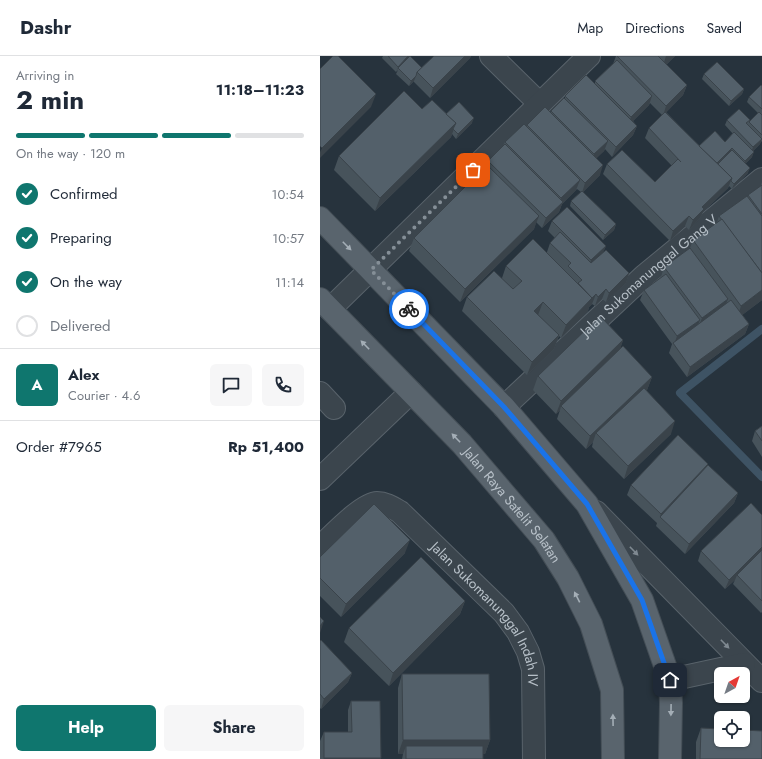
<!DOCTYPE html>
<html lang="en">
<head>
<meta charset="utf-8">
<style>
	body { margin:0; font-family:Jost,sans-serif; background:#f6f6f7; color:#1f2937; height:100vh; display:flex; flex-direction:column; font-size:15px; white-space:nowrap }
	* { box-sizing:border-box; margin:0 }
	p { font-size:13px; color:#747a83 }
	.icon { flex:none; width:22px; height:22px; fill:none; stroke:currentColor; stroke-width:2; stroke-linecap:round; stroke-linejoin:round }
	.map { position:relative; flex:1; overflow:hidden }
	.side { display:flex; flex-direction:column; background:#fff; width:320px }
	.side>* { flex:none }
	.needle { width:26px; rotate:40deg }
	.controls { position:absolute; left:394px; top:611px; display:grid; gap:8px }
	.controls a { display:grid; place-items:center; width:36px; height:36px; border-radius:6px; background:#fff; box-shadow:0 1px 3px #0004; font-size:20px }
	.pin { position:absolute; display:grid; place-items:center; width:34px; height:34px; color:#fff; margin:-17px; border-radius:8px; box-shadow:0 2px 6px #0006 }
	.courier { position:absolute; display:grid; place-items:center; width:40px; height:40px; margin:-20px; border:3px solid #1a73e8; border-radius:50%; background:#fff; color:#222; box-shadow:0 1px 5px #0007 }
	.head em { font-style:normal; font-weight:700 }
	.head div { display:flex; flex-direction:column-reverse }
	.head { display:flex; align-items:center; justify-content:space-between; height:68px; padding:0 16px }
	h1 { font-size:26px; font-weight:700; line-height:30px }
	.bar { display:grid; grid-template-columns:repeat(4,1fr); gap:6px 4px; align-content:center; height:48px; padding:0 16px }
	.bar i { height:5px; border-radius:3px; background:#e0e1e3 }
	.bar .selected { background:#0f766e }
	.bar p { grid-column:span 4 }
	.line { display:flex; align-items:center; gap:10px; padding:0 16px; border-top:1px solid #e0e1e3 }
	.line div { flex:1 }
	.round { display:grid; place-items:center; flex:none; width:42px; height:42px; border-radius:6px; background:#f6f6f7 }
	ol { padding:0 16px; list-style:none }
	li { display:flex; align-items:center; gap:12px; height:44px }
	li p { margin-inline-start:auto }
	li .icon { padding:4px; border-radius:50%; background:#0f766e; color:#fff; stroke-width:4 }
	li:last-child { color:#747a83 }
	li i { width:22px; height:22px; border:2px solid #e0e1e3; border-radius:50% }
	.action { display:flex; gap:8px; margin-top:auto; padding:8px 16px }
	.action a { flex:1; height:46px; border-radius:6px; background:#0f766e; color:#fff; font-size:16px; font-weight:700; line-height:46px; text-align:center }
	.action a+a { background:#f6f6f7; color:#1f2937 }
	header { display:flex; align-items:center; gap:24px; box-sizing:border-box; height:56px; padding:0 20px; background:#fff; border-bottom:1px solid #e0e1e3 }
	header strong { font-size:19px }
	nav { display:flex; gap:22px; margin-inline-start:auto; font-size:14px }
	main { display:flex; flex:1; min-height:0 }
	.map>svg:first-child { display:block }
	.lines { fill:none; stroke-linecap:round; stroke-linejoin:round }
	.stream { stroke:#3e5364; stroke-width:8 }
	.minor-casing { stroke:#59636b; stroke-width:24 }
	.major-casing { stroke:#444e56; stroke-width:24 }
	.minor { stroke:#3b454d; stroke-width:22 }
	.major { stroke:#59646d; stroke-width:22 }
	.wall { fill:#47535b }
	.shaded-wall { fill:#3a434a }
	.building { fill:#53606a; stroke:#3a434a }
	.oneway { fill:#a4aeb6 }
	.oneway2 { fill:#7f8991 }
	.done { stroke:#858f97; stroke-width:4; stroke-dasharray:0 7.2 }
	.route { stroke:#1a73e8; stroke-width:5 }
	.labels { text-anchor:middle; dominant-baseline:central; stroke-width:3; stroke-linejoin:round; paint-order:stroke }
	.street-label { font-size:14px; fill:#b7c0c8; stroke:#202a33 }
</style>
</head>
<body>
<header>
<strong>Dashr</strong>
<nav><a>Map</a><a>Directions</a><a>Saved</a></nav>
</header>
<main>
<section class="side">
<div class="head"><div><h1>2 min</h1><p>Arriving in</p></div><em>11:18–11:23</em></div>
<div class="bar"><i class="selected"></i><i class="selected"></i><i class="selected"></i><i></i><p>On the way · 120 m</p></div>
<ol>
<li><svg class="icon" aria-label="check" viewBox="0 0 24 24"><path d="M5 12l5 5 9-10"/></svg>Confirmed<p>10:54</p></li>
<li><svg class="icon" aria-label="check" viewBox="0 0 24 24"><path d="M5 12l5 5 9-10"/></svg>Preparing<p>10:57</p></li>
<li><svg class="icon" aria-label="check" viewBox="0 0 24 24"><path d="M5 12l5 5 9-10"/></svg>On the way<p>11:14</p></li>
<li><i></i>Delivered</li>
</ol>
<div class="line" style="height:72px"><b class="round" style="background:#0f766e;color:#fff">A</b><div><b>Alex</b><p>Courier · 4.6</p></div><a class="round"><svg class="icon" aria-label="chat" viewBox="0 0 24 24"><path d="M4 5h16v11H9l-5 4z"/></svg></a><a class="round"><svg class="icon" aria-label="phone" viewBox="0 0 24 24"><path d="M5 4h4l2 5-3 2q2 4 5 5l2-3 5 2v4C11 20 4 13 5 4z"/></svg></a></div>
<div class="line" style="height:52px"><div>Order #7965</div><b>Rp 51,400</b></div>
<div class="action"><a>Help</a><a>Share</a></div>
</section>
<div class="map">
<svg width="442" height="703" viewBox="0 0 442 703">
	<rect width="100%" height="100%" fill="#27333d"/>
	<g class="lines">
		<!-- stream -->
		<path class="stream" d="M 442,273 L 360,337 L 442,421"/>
		<!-- minor casing -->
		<g class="minor-casing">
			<g id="minor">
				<path d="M 171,0 L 220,48"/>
				<path d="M 10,253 L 269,0"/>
				<path d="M 0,337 L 14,352"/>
				<path id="s1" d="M 184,351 L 324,220 L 442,123"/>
				<path d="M 0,423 L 91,336"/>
				<path d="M 276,456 L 442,625"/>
				<path id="s2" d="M 0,491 C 11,481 43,447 57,447 C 66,447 73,452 80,456 L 184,557 L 198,576 L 208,596 L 213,613 L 214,703"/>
				<path d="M 350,624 L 424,608"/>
			</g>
		</g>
		<!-- major casing -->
		<g class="major-casing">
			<g id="major">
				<path d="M 0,162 L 184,351 L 267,448 L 322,544 L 350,624 L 351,647 L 350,703"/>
				<path id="s3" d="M 0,243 L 142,388 L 224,484 L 248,522 L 271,568 L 292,634 L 293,703"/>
			</g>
		</g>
		<!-- minor -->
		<use href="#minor" class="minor"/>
		<!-- major -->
		<use href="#major" class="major"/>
	</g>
	<!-- wall -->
	<g class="wall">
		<path d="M 63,0 L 89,0 L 89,2 L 102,12 L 114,0 L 151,0 L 150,2 L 110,42 L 94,26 L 94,25 L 89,30 L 76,18 L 78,14 L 76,16 L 62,2 Z"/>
		<path d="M 296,0 L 355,0 L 346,9 L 367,29 L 363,39 L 346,56 L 379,90 L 405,86 L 413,78 L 405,69 L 407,64 L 430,64 L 428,69 L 429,66 L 438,57 L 427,46 L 429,41 L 442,30 L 442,86 L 441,85 L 440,88 L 433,95 L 432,101 L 425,108 L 428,117 L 412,133 L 409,130 L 408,132 L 383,156 L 380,162 L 369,174 L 365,170 L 350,185 L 283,118 L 287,108 L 335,126 L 352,110 L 325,82 L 329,72 L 342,59 L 330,47 L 329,49 L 313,65 L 317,70 L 313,79 L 292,101 L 285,93 L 284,95 L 276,102 L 280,119 L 263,136 L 296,168 L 294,174 L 283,184 L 250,150 L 251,145 L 261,136 L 257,133 L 242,148 L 239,156 L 222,172 L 216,166 L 214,173 L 140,246 L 89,195 L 94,182 L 167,110 L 168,105 L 183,90 L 185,86 L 207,71 L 207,69 L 230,56 L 231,55 L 245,42 L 245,40 L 275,27 L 275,25 L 293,8 Z"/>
		<path d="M 384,18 L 424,33 L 422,38 L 409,50 L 382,23 Z"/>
		<path d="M 102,53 L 126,58 L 152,67 L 136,83 L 132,78 L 131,81 L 55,155 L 14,114 L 19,100 Z"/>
		<path d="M 442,126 L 442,244 L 422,259 L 429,268 L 425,278 L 367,321 L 349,297 L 352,288 L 320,244 L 324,234 L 341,221 L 344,211 L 370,192 L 373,184 L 397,166 L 399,160 L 428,140 L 428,139 L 440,131 Z"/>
		<path d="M 232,165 L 286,190 L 283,196 L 309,217 L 306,227 L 286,246 L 282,243 L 275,250 L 272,248 L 269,251 L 268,255 L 241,282 L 239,280 L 234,293 L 207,319 L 142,255 L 147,241 L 182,222 L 186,210 L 227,196 L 230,187 L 235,182 L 228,175 Z"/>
		<path d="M 303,284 L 300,293 L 332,321 L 327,334 L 326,335 L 351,378 L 304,423 L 272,391 L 273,386 L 266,393 L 237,363 L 240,354 L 236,358 L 213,334 L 218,320 Z"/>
		<path d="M 442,370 L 442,401 L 432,385 L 435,375 Z"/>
		<path d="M 388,408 L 387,410 L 418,437 L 414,447 L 365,498 L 336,470 L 337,467 L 307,439 L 311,429 Z"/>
		<path d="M 442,459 L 442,556 L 441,557 L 413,528 L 415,524 L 405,533 L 378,505 L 381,495 Z"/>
		<path d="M 85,497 L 21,561 L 0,540 L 0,501 Z"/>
		<path d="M 145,545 L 140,558 L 69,630 L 24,586 L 29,572 Z"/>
		<path d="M 0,585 L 32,617 L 28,626 L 1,653 L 0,652 Z"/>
		<path d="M 82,618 L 170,684 L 165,698 L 163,698 L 163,703 L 82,703 L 83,698 L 78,698 L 78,632 Z"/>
		<path d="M 31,645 L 61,702 L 60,703 L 0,703 L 0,685 L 4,676 L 28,676 L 28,654 Z"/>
		<path d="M 381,672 L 442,703 L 376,703 L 376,686 Z"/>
	</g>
	<!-- shaded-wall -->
	<g class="shaded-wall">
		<path d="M 88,0 L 89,0 L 88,4 L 78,12 L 76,16 L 78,11 Z"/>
		<path d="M 145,0 L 151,0 L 150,2 L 110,42 L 113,32 Z"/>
		<path d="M 346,0 L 355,0 L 342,13 Z"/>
		<path d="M 96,20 L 94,25 L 89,30 L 91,25 Z"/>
		<path d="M 367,29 L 363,39 L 343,60 L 346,50 Z"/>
		<path d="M 424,33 L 422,38 L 409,50 L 411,45 Z"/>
		<path d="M 56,38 L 51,51 L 0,102 L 0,96 L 2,92 Z"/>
		<path d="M 332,40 L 329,49 L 307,71 L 311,61 Z"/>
		<path d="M 154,62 L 152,67 L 136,83 L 138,78 Z"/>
		<path d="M 136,67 L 131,81 L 55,155 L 60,142 Z"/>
		<path d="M 317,70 L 313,79 L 292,101 L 296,91 Z"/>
		<path d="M 442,83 L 440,88 L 431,97 L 433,91 Z"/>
		<path d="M 288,85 L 284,95 L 271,108 L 274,98 Z"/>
		<path d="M 412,92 L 410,97 L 397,111 L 395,110 Z"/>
		<path d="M 434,96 L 432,101 L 423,110 L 425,105 Z"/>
		<path d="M 283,109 L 280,119 L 262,137 L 265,127 Z"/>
		<path d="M 430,112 L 428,117 L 412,133 L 414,128 Z"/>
		<path d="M 412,122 L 408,132 L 383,156 L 380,162 L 369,174 L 373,164 L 382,151 Z"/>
		<path d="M 260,124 L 256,134 L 242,148 L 239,156 L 222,172 L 226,162 L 238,150 L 241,142 Z"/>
		<path d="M 219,160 L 214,173 L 140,246 L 145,233 Z"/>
		<path d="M 369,160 L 365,170 L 350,185 L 353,175 Z"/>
		<path d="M 296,168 L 294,174 L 283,184 L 285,179 Z"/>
		<path d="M 286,190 L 282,199 L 268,214 L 271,204 Z"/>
		<path d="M 309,217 L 306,227 L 286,246 L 289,237 Z"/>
		<path d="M 286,233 L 282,243 L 275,250 L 278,241 Z"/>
		<path d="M 442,234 L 442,244 L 417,263 L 421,250 Z"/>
		<path d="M 276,238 L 272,248 L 269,251 L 268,255 L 241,282 L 246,269 Z"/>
		<path d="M 408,243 L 404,253 L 378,272 L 382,262 Z"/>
		<path d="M 223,246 L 218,259 L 214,255 Z"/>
		<path d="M 380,264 L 376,274 L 354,289 L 357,280 Z"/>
		<path d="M 429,268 L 425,278 L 367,321 L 370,311 Z"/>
		<path d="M 239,279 L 234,293 L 207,319 L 212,306 Z"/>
		<path d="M 303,284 L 299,297 L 241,350 L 240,354 L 236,358 L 241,345 Z"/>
		<path d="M 332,321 L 327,334 L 279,380 L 276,377 L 273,386 L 266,393 L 270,380 Z"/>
		<path d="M 355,365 L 351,378 L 304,423 L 308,410 Z"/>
		<path d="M 388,408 L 385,418 L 340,461 L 341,458 Z"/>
		<path d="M 418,437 L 414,447 L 365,498 L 369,488 Z"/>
		<path d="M 90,484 L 85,497 L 21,561 L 26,548 Z"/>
		<path d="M 442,491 L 442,498 L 417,519 L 415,524 L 405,533 L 409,524 Z"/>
		<path d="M 145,545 L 140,558 L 69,630 L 73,617 Z"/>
		<path d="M 4,565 L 0,577 L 0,570 Z"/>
		<path d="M 32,617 L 28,626 L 1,653 L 4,643 Z"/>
		<path d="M 83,684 L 170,684 L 165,698 L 86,698 L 86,690 L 83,698 L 78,698 Z"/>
		<path d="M 4,702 L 61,702 L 60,703 L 3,703 Z"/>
	</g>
	<!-- building -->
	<g class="building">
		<path d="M 13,0 L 18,0 L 56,38 L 2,92 L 0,90 L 0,13 Z"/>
		<path d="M 68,0 L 88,0 L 78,11 Z"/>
		<path d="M 90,0 L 102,12 L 97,16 L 96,20 L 91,25 L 78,12 Z"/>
		<path d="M 114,0 L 145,0 L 113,32 L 97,16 Z"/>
		<path d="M 297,0 L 338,0 L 367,29 L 346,50 Z"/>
		<path d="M 297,4 L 332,40 L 311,61 L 275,25 Z"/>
		<path d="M 397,6 L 424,33 L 411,45 L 384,18 Z"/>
		<path d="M 266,19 L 317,70 L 296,91 L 245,40 Z"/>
		<path d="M 441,29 L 442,30 L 442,53 L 429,41 Z"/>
		<path d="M 84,35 L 102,53 L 112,44 L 136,67 L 60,142 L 19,100 Z"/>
		<path d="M 244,42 L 288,85 L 274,98 L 231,55 Z"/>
		<path d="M 139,46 L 154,62 L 138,78 L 133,73 L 136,67 L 126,58 Z"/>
		<path d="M 225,51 L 283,109 L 265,127 L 207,69 Z"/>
		<path d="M 419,53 L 430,64 L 426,67 L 442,83 L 433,91 L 407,64 Z"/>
		<path d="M 345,56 L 412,122 L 382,151 L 384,153 L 373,164 L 369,160 L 353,175 L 287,108 L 302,94 L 335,126 L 358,103 L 361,106 L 329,72 Z"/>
		<path d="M 439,56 L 442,59 L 442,79 L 429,66 Z"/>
		<path d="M 204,68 L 260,124 L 241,142 L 185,86 Z"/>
		<path d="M 395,75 L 405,86 L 414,76 L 434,96 L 425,105 L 412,92 L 397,107 L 379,90 Z"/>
		<path d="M 185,88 L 243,146 L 226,162 L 168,105 Z"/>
		<path d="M 412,94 L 430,112 L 414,128 L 411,125 L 412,122 L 398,108 Z"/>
		<path d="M 167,109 L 219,160 L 145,233 L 94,182 Z"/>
		<path d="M 442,129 L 442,158 L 428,139 Z"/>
		<path d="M 262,135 L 296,168 L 285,179 L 251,145 Z"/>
		<path d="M 427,140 L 442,160 L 442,217 L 399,160 Z"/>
		<path d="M 247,151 L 286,190 L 271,204 L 232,165 Z"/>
		<path d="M 402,163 L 442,217 L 442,234 L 421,250 L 373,184 Z"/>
		<path d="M 240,176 L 271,207 L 286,194 L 309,217 L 289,237 L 286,233 L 278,241 L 276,238 L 272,242 L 258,227 L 262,224 L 248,210 L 251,207 L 230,187 Z"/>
		<path d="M 213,183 L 272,242 L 246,269 L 223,246 L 214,255 L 239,279 L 212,306 L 147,241 L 174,215 L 193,233 L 202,225 L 186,210 Z"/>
		<path d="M 370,192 L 408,243 L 382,262 L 344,211 Z"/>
		<path d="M 346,218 L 380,264 L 357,280 L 324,234 Z"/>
		<path d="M 411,244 L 429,268 L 370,311 L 353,287 Z"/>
		<path d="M 280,260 L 303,284 L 241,345 L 218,320 Z"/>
		<path d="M 303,290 L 332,321 L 270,380 L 241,350 Z"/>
		<path d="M 324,332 L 355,365 L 308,410 L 276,377 Z"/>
		<path d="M 442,370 L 442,385 L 435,375 Z"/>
		<path d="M 358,379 L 388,408 L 341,458 L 311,429 Z"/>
		<path d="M 388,409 L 418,437 L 369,488 L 340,461 Z"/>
		<path d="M 431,447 L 442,459 L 442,491 L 409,524 L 381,495 Z"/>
		<path d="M 54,448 L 90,484 L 26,548 L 0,522 L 0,501 Z"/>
		<path d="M 442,494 L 442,545 L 417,519 Z"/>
		<path d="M 101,501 L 145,545 L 73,617 L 29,572 Z"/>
		<path d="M 0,561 L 4,565 L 0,570 Z"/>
		<path d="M 1,584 L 32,617 L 4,643 L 0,638 L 0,585 Z"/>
		<path d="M 82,618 L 169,618 L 170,684 L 83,684 Z"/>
		<path d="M 31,645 L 60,645 L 61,702 L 4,702 L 4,676 L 32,676 Z"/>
		<path d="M 381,672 L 401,673 L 401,684 L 423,684 L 423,674 L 442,675 L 442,703 L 380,703 Z"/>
		<rect x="86" y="690" width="77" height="13"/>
	</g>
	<!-- one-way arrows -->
	<defs><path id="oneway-solid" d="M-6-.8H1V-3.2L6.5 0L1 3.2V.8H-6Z"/></defs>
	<g class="oneway">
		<use href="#oneway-solid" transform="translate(27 190) rotate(45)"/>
		<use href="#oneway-solid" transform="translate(45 289) rotate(-134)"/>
		<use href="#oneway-solid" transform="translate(136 382) rotate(-134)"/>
		<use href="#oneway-solid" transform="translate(257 541) rotate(-117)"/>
		<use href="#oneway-solid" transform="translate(351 654) rotate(91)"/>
		<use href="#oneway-solid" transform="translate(293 664) rotate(-91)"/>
	</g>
	<g class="oneway2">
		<use href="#oneway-solid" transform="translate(314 495) rotate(46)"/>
		<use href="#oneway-solid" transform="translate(405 588) rotate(46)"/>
	</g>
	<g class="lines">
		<!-- done -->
		<path class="done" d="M 89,253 L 51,214 L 153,114"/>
		<!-- route -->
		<path class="route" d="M 89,253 L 184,351 L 267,448 L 322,544 L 350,624"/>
	</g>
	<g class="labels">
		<!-- street labels -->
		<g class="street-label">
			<text stroke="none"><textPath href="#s1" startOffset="196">Jalan Sukomanunggal Gang V</textPath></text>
			<text stroke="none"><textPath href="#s3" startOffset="282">Jalan Raya Satelit Selatan</textPath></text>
			<text stroke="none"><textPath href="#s2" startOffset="234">Jalan Sukomanunggal Indah IV</textPath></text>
		</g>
	</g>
</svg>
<div class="controls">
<a><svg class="needle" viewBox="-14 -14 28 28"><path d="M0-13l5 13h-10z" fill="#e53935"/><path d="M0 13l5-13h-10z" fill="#747a83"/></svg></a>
<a><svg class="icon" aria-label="locate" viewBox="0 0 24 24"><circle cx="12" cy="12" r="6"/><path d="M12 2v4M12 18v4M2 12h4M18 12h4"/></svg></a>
</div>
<div class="pin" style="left:153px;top:114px;background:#ea580c"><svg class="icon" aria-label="bag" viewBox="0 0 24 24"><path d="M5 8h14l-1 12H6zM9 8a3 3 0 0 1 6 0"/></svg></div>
<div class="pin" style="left:350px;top:624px;background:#1f2937"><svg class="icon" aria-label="home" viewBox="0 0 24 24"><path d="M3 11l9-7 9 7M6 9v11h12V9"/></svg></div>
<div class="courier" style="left:89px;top:253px"><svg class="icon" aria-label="bike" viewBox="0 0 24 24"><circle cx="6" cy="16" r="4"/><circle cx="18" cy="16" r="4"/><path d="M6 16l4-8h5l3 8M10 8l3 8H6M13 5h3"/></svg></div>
</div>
</main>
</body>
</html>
